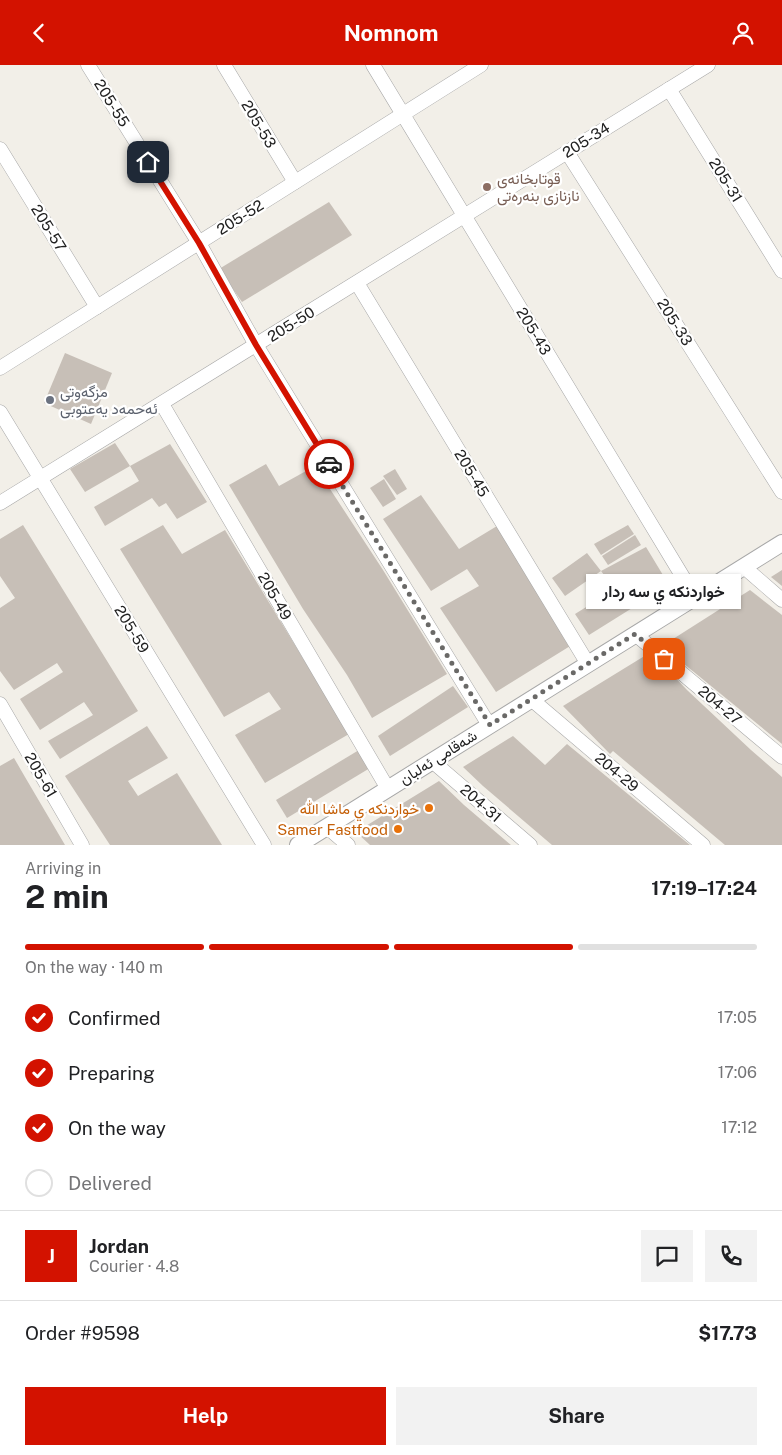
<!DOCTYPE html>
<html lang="en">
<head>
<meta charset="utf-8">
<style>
	body { margin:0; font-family:"Public Sans",Vazirmatn,sans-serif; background:#f2f2f2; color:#202124; height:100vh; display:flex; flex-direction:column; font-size:19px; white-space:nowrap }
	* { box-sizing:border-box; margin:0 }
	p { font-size:16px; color:#757577 }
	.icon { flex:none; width:28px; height:28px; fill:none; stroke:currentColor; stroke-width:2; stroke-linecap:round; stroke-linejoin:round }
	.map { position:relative; height:780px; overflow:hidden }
	.details { display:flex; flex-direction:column; background:#fff; flex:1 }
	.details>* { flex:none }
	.pin { position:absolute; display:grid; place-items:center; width:42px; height:42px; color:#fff; margin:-21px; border-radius:10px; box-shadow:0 2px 8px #0006 }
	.courier { position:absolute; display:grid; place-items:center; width:50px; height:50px; margin:-25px; border:4px solid #d31200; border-radius:50%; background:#fff; color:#222; box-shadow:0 1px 6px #0007 }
	.bubble { position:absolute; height:35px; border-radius:0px; background:#fff; box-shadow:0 1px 4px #0004; font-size:16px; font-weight:700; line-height:35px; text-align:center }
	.overview em { font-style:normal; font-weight:700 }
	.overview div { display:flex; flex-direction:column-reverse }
	.overview { display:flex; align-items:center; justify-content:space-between; height:85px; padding:0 25px }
	h1 { font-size:32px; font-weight:700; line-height:38px }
	.bar { display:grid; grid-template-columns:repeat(4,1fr); gap:8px 5px; align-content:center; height:60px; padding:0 25px }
	.bar i { height:6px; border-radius:4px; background:#e0e0e0 }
	.bar .current { background:#d31200 }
	.bar p { grid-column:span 4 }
	.line { display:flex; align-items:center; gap:12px; padding:0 25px; border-top:1px solid #e0e0e0 }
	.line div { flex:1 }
	.round { display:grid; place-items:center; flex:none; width:52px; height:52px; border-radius:0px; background:#f2f2f2 }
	ol { padding:0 25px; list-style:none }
	li { display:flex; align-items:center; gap:15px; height:55px }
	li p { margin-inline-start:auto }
	li .icon { padding:5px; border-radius:50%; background:#d31200; color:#fff; stroke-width:4 }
	li:last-child { color:#757577 }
	li i { width:28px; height:28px; border:2px solid #e0e0e0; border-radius:50% }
	.action { display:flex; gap:10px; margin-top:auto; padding:10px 25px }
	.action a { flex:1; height:58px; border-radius:0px; background:#d31200; color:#fff; font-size:20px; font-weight:700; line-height:58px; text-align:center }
	.action a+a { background:#f2f2f2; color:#202124 }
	header { display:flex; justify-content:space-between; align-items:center; height:65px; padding:0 25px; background:#d31200; color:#fff; font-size:22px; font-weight:700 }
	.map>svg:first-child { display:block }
	.building { fill:#c7bfb7 }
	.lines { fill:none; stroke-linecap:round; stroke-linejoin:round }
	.minor-casing { stroke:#a8a8a8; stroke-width:15 }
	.tertiary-casing { stroke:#a8a8a8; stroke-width:18 }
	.minor { stroke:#fff; stroke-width:14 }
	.tertiary { stroke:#fff; stroke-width:16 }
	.done { stroke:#6a6967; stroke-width:5; stroke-dasharray:0 9 }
	.route { stroke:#d31200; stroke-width:6 }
	.education-dot { fill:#8d6e63; stroke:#fff; stroke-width:2 }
	.worship-dot { fill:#6b7280; stroke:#fff; stroke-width:2 }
	.food-dot { fill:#e8710a; stroke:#fff; stroke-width:2 }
	.labels { text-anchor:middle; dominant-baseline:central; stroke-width:4.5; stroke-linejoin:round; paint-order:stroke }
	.street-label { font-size:15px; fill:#212121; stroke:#fff }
	.education-label { font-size:15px; fill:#785e54; stroke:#fff; text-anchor:start }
	.worship-label { font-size:15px; fill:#5b616d; stroke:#fff; text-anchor:start }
	.food-label { font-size:15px; fill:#c56008; stroke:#fff; text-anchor:end }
</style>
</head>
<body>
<header><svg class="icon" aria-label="back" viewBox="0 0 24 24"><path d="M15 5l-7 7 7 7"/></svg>Nomnom<svg class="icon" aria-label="person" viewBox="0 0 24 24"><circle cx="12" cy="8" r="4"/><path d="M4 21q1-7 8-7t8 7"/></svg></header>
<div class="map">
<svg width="782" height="780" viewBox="0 0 782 780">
	<rect width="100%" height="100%" fill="#f2efe8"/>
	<!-- building -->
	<g class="building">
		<path d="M 329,137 L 352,170 L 242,237 L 219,204 Z"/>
		<path d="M 65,288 L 112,308 L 91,359 L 44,338 Z"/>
		<path d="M 115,378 L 130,401 L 170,379 L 207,437 L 177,454 L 166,438 L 159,442 L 152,433 L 105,461 L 94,442 L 139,416 L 130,401 L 85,427 L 70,404 Z"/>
		<path d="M 266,399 L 279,421 L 315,401 L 383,505 L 447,609 L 372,653 L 347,610 L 303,544 L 229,420 Z"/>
		<path d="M 395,404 L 407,424 L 397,430 L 383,411 Z"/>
		<path d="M 384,414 L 396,434 L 383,442 L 370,423 Z"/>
		<path d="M 421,430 L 459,484 L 497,461 L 575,578 L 496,627 L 440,543 L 479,521 L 467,504 L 431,526 L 383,454 Z"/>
		<path d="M 23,460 L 138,646 L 60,694 L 48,676 L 93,650 L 84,637 L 40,665 L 20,634 L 63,607 L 57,598 L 14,625 L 0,606 L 0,543 L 15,533 L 0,511 L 0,474 Z"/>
		<path d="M 163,460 L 182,489 L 225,465 L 349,669 L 265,718 L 235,670 L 281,644 L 269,627 L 224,652 L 120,484 Z"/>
		<path d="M 628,460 L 634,469 L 601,490 L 594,479 Z"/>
		<path d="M 635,470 L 641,480 L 608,500 L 602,491 Z"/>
		<path d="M 646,482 L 669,520 L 589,570 L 575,549 L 615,524 L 601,506 L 565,531 L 552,513 L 587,488 L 601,506 Z"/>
		<path d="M 782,505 L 782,521 L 771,512 Z"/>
		<path d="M 750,525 L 782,550 L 782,679 L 662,581 Z"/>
		<path d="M 651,587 L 687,625 L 751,685 L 782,712 L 782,780 L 725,780 L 613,686 L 610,689 L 563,641 Z"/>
		<path d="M 453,621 L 468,642 L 390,691 L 378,671 Z"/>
		<path d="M 147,661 L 168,693 L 128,716 L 138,731 L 177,708 L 222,780 L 110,780 L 65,711 Z"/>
		<path d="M 513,671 L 545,700 L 567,679 L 690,780 L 552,780 L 483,721 L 463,702 Z"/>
		<path d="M 359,685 L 370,703 L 287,753 L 276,735 Z"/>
		<path d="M 14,693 L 25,712 L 65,780 L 0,780 L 0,701 Z"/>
		<path d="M 439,716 L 464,740 L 511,780 L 370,780 L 356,767 Z"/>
	</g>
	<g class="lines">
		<!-- minor casing -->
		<g class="minor-casing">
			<g id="minor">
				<path d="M 88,0 L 199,178 L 256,280 L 489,660"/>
				<path d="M 224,0 L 295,117"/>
				<path d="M 373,0 L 695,532"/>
				<path d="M 669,24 L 782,206"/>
				<path d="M 0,84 L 97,242"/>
				<path d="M 567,87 L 782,427"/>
				<path d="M 357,218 L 588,599"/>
				<path d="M 0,303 L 481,0"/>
				<path d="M 162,339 L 388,724"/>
				<path d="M 0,347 L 264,780"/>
				<path d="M 0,438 L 708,0"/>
				<path d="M 744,502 L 782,535"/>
				<path d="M 635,569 L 782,692"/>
				<path d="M 531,634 L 703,780"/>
				<path d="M 0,639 L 82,780"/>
				<path d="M 432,696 L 530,780"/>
				<path d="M 327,762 L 348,780"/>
			</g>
		</g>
		<!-- tertiary casing -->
		<g class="tertiary-casing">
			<path id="tertiary" d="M 298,780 L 782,478"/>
		</g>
		<!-- minor -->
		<use href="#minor" class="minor"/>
		<!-- tertiary -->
		<use href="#tertiary" class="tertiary"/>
	</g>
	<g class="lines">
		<!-- done -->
		<path class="done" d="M 329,399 L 490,660 L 635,569 L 664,594"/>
		<!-- route -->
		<path class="route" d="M 148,97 L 199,178 L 256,280 L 329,399"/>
	</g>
	<!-- markers -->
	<circle class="education-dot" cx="487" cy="122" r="5"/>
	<circle class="worship-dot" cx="50" cy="335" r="5"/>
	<g class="food-dot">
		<circle cx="429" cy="743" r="5"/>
		<circle cx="398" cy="764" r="5"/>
	</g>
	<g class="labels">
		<!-- street labels -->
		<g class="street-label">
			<text transform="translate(112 38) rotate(58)">205-55</text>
			<text transform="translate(259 59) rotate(59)">205-53</text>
			<text transform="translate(586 75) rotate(-32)">205-34</text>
			<text transform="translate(726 115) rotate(58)">205-31</text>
			<text transform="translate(240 152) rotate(-32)">205-52</text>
			<text transform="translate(49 163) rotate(58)">205-57</text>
			<text transform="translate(675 257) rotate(58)">205-33</text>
			<text transform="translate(291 259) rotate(-32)">205-50</text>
			<text transform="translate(534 266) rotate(59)">205-43</text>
			<text transform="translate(472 408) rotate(59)">205-45</text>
			<text transform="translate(275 531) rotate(60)">205-49</text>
			<text transform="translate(132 564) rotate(59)">205-59</text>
			<text transform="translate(720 640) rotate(40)">204-27</text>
			<text transform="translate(438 692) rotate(-32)">شەقامی ئەلبان</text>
			<text transform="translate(617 707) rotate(40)">204-29</text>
			<text transform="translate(41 710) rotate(60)">205-61</text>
			<text transform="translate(481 738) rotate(41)">204-31</text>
		</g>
		<!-- education labels -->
		<g class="education-label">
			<text x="497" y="113">قوتابخانەی<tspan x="497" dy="17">نازنازی بنەرەتی</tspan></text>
		</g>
		<!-- worship labels -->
		<g class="worship-label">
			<text x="60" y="326">مزگەوتی<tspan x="60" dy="17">ئەحمەد یەعتوبی</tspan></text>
		</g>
		<!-- food labels -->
		<g class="food-label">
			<text x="419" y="743">خواردنكه ي ماشا الله</text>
			<text x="388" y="764">Samer Fastfood</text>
		</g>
	</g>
</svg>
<div class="pin" style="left:664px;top:594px;background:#ea580c"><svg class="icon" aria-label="bag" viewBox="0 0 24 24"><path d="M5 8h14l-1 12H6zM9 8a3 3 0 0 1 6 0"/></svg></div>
<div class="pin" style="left:148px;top:97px;background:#1f2937"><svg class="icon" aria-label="home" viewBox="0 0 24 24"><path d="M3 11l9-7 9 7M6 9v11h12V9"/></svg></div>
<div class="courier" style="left:329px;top:399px"><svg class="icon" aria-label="car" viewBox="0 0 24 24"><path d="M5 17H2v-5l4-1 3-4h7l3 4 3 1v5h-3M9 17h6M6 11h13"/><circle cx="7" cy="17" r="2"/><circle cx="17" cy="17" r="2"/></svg></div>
<div class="bubble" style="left:586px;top:509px;width:155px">خواردنكه ي سه ردار</div>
</div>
<section class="details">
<div class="overview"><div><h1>2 min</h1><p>Arriving in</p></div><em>17:19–17:24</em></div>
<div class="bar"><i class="current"></i><i class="current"></i><i class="current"></i><i></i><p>On the way · 140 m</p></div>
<ol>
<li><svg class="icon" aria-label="check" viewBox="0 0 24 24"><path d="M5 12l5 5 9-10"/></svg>Confirmed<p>17:05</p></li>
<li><svg class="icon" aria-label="check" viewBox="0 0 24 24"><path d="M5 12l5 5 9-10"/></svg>Preparing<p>17:06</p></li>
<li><svg class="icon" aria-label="check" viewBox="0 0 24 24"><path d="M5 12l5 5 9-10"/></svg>On the way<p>17:12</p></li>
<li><i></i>Delivered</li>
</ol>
<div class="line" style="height:90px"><b class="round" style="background:#d31200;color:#fff">J</b><div><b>Jordan</b><p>Courier · 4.8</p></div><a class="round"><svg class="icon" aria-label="chat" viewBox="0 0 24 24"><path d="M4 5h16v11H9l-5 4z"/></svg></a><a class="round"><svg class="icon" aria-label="phone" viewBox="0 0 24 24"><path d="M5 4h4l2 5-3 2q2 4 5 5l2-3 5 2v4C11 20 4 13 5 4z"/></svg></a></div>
<div class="line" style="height:65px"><div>Order #9598</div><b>$17.73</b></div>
<div class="action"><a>Help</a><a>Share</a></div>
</section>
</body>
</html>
